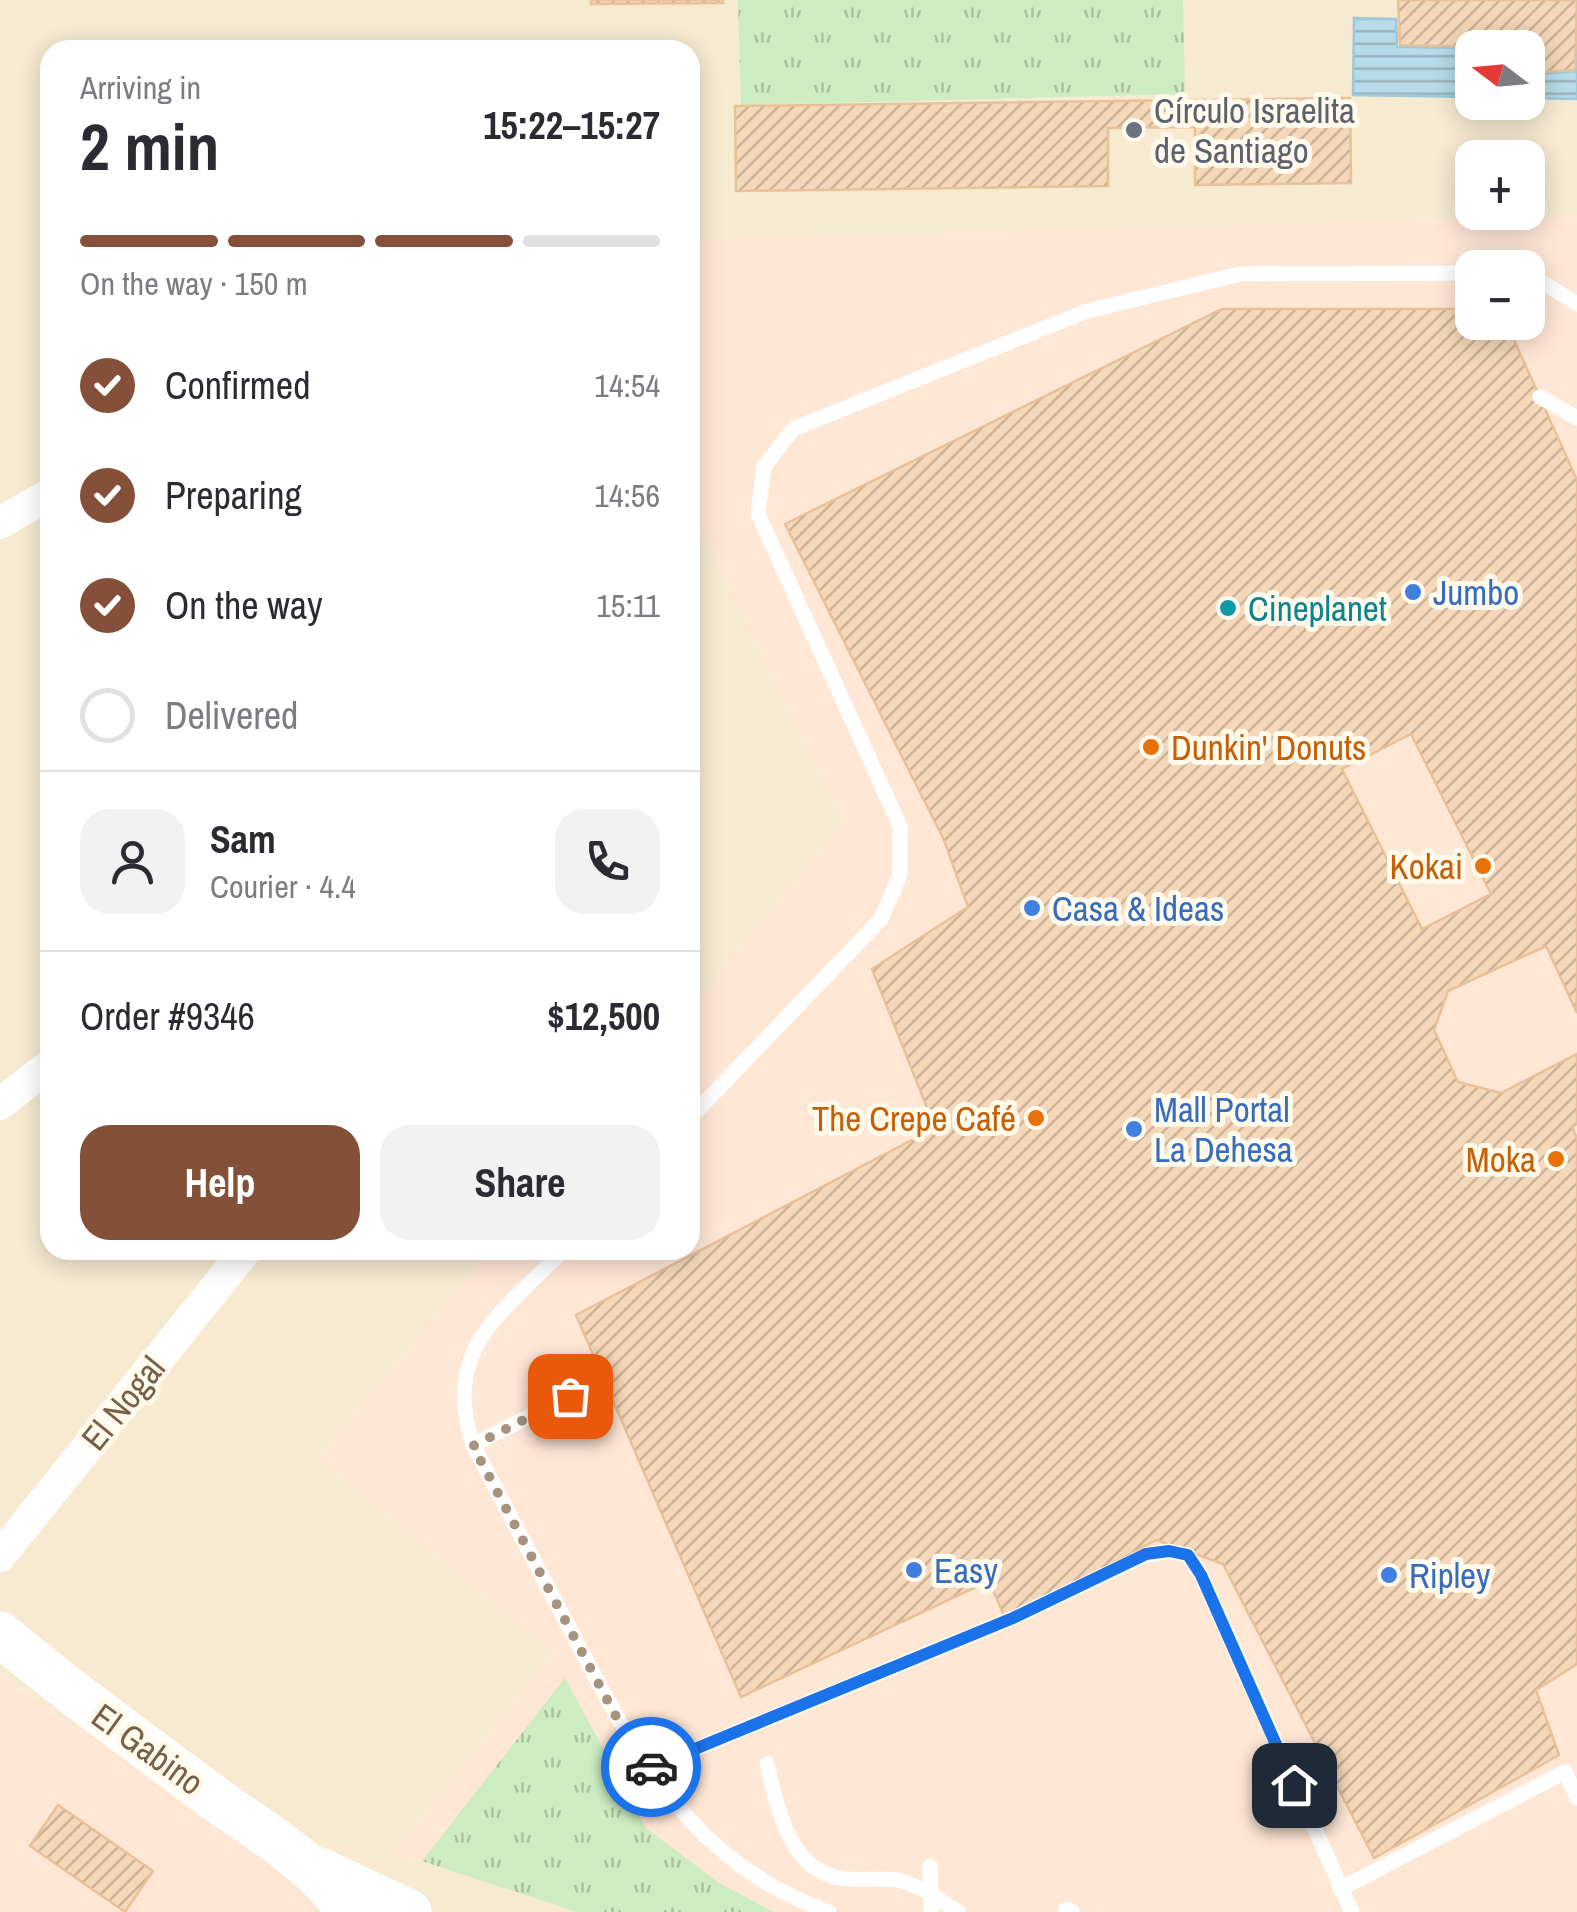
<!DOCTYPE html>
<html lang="en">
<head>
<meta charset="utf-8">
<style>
	body { margin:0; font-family:"Archivo Narrow",sans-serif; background:#f2f2f3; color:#2b2b33; height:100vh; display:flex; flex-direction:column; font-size:38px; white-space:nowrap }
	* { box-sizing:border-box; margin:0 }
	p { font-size:32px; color:#7c7c81 }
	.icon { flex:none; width:55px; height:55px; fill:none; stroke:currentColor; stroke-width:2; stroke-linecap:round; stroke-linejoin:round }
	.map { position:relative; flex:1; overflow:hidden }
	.sheet { position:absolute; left:40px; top:40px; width:660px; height:1220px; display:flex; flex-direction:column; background:#fff; border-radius:30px; box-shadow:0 5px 25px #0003 }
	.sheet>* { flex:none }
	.needle { width:65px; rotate:286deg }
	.controls { position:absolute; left:1455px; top:30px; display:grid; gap:20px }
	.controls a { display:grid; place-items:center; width:90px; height:90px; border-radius:20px; background:#fff; box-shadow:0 5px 25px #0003; font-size:50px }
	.pin { position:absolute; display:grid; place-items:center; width:85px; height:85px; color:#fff; margin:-42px; border-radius:20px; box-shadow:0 5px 15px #0006 }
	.courier { position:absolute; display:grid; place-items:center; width:100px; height:100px; margin:-50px; border:8px solid #1a73e8; border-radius:50%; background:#fff; color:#222; box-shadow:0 2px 12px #0007 }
	.overview em { font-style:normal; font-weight:700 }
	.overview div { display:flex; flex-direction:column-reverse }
	.overview { display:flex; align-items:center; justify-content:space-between; height:170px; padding:0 40px }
	h1 { font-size:65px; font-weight:700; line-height:75px }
	.bar { display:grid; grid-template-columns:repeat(4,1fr); gap:15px 10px; align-content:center; height:120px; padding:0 40px }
	.bar i { height:12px; border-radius:8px; background:#e1e1e2 }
	.bar .on { background:#845039 }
	.bar p { grid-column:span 4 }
	.line { display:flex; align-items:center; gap:25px; padding:0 40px; border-top:2px solid #e1e1e2 }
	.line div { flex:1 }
	.round { display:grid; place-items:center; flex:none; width:105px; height:105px; border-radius:30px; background:#f2f2f3 }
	ol { padding:0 40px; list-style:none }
	li { display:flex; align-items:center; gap:30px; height:110px }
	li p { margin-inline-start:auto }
	li .icon { padding:10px; border-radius:50%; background:#845039; color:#fff; stroke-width:4 }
	li:last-child { color:#7c7c81 }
	li i { width:55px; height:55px; border:5px solid #e1e1e2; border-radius:50% }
	.button { display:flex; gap:20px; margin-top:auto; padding:20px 40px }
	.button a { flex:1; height:115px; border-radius:30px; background:#845039; color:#fff; font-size:40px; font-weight:700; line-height:115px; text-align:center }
	.button a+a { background:#f2f2f3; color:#2b2b33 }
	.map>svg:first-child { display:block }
	.residential { fill:#f6ead1; fill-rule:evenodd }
	.commercial { fill:#ffe7d6; fill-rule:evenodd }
	.grass { fill:url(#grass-tufts) }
	.water { fill:url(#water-rules); stroke:#9ccadb; stroke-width:2.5 }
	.building { fill:url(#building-hatch); stroke:#e9c199; stroke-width:2.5; fill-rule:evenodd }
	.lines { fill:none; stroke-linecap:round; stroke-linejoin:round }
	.service { stroke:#fff; stroke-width:15 }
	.minor { stroke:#fff; stroke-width:32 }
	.secondary { stroke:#fff; stroke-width:45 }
	.done { stroke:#a7947e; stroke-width:10; stroke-dasharray:0 18 }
	.route { stroke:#1a73e8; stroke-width:12 }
	.worship-dot { fill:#6b7280; stroke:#fffaeb; stroke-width:4 }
	.shop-dot { fill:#3f7fe0; stroke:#fffaeb; stroke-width:4 }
	.culture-dot { fill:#0f9aa8; stroke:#fffaeb; stroke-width:4 }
	.food-dot { fill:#e8710a; stroke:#fffaeb; stroke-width:4 }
	.labels { text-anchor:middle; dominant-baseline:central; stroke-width:10; stroke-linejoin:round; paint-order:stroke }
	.worship-label { font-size:35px; fill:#5b616d; stroke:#fffaeb; text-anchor:start }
	.shop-label { font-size:35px; fill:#366cbe; stroke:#fffaeb; text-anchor:start }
	.culture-label { font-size:35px; fill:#0d838f; stroke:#fffaeb; text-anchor:start }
	.food-label { font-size:35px; fill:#c56008; stroke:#fffaeb; text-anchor:end }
	.street-label { font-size:35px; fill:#785f47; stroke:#fffaeb }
</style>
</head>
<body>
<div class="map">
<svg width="1577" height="1912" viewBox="0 0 1577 1912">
	<defs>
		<pattern id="grass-tufts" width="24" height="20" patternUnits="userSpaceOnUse" patternTransform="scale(2.5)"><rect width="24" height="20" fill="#cdecc1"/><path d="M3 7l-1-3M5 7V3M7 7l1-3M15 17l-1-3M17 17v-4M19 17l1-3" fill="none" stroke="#abc29f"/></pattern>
		<pattern id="water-rules" width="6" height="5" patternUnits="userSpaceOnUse" patternTransform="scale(2.5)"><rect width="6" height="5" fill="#b7dbe9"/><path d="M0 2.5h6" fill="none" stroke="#9ab5bf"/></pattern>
		<pattern id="building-hatch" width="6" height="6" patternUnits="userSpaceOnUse" patternTransform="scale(2.5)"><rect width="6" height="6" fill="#f5d8b9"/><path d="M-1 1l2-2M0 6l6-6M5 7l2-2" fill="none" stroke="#cbb298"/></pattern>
	</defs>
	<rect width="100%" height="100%" fill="#fef7e4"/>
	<!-- residential -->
	<path class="residential" d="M 0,0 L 1577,0 L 1577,1912 L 0,1912 ZM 1472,48 L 1528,48 L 1528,102 L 1472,102 ZM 50,50 L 690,50 L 690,1250 L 50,1250 ZM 1472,158 L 1528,158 L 1528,212 L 1472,212 ZM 1472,268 L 1528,268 L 1528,322 L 1472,322 Z"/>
	<!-- commercial -->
	<g class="commercial">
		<path d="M 1577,216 L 1577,1912 L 577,1912 L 422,1861 L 391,1857 L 553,1653 L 318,1458 L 490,1250 L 690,1250 L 690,1008 L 843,822 L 690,508 L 690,240 ZM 1472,268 L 1528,268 L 1528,322 L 1472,322 Z"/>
		<path d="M 0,1670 L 21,1689 L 317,1888 L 315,1912 L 0,1912 Z"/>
	</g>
	<!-- grass -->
	<g class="grass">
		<path d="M 738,0 L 1183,0 L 1185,94 L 741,105 Z"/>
		<path d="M 565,1678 L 646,1828 L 719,1883 L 774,1912 L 577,1912 L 422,1861 Z"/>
	</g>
	<!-- water -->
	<g class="water">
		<path d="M 1354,18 L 1396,19 L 1397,47 L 1472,48 L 1472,97 L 1353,95 Z"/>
		<path d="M 1575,47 L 1577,47 L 1577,99 L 1528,98 L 1528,75 L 1576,71 Z"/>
	</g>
	<!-- building -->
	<g class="building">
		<path d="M 591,0 L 723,0 L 723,3 L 591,4 Z"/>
		<path d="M 1398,0 L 1577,0 L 1575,70 L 1528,73 L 1528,48 L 1400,45 Z"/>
		<path d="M 1350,98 L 1351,183 L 1195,185 L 1195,127 L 1108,128 L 1108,186 L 736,191 L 735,106 Z"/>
		<path d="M 1222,309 L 1472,309 L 1472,322 L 1506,322 L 1577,480 L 1577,1013 L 1546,946 L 1448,991 L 1434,1030 L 1458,1082 L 1501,1093 L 1577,1054 L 1577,1124 L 1572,1127 L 1577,1138 L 1577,1664 L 1536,1690 L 1559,1755 L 1374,1858 L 1223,1564 L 1156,1540 L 1006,1620 L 989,1581 L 741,1697 L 576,1315 L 935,1128 L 872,969 L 968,907 L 944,840 L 785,524 ZM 1411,734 L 1491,894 L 1422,929 L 1342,769 Z"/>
		<path d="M 58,1805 L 153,1871 L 125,1912 L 30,1846 Z"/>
	</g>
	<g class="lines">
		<!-- service -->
		<g class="service">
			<path d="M 1528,278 L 1547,285 L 1577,304"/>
			<path d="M 1540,397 L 1577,418"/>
			<path d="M 690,1118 L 881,919 L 900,875 L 900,826 L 758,514 L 764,467 L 793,429 L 1087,311 L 1240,274 L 1472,273"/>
			<path d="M 563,1250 C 502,1314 441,1348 473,1445 C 506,1508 539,1571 573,1635 C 637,1756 690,1862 829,1912"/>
			<path d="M 473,1445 L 603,1379"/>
			<path d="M 767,1764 C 776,1803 788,1866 835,1877 C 855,1882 876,1877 897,1880 C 918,1884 940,1900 958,1912"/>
			<path d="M 647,1769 L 1013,1618 L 1146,1555 L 1169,1551 L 1188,1555 L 1201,1575 L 1352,1912"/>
			<path d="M 930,1866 L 931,1912"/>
			<path d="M 1340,1889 L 1565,1772 L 1577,1798"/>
			<path d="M 1065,1912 L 1066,1909 L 1072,1912"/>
		</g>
		<!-- minor -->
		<g class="minor">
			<path d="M 0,523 L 50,494"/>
			<path d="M 0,1104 L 50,1065"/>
			<path d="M 0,1556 L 246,1250"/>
		</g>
		<!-- secondary -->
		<g class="secondary">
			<path d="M 0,1634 C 69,1692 142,1744 214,1798 C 260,1831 317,1863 349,1912"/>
			<path d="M 320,1870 L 409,1912"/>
		</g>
	</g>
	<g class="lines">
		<!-- done -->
		<path class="done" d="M 570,1396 L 473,1446 L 630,1743 L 647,1769 L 651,1767"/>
		<!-- route -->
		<path class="route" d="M 651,1767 L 1013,1618 L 1146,1554 L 1169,1551 L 1188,1555 L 1201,1575 L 1294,1785"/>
	</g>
	<!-- markers -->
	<circle class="worship-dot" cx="1134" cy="130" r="10"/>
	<g class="shop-dot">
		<circle cx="1413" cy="592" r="10"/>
		<circle cx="1032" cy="908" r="10"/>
		<circle cx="1134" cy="1129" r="10"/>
		<circle cx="914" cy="1570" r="10"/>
		<circle cx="1389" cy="1575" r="10"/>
	</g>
	<circle class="culture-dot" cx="1228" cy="608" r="10"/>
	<g class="food-dot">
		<circle cx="1151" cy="747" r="10"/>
		<circle cx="1483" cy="866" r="10"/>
		<circle cx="1036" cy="1118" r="10"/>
		<circle cx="1556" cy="1159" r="10"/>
	</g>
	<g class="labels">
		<!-- worship labels -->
		<g class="worship-label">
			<text x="1154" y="110">Círculo Israelita<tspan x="1154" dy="40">de Santiago</tspan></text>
		</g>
		<!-- shop labels -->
		<g class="shop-label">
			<text x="1433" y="592">Jumbo</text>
			<text x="1052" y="908">Casa &amp; Ideas</text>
			<text x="1154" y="1109">Mall Portal<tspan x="1154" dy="40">La Dehesa</tspan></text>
			<text x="934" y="1570">Easy</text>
			<text x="1409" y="1575">Ripley</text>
		</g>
		<!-- culture labels -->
		<g class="culture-label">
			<text x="1248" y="608">Cineplanet</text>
		</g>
		<!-- food labels -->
		<g class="food-label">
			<text x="1171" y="747" text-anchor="start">Dunkin' Donuts</text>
			<text x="1463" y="866">Kokai</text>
			<text x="1016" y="1118">The Crepe Café</text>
			<text x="1536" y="1159">Moka</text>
		</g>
		<!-- street labels -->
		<g class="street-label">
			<text transform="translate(123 1403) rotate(-51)">El Nogal</text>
			<text transform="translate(148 1749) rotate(36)">El Gabino</text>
		</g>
	</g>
</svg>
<div class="controls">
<a><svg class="needle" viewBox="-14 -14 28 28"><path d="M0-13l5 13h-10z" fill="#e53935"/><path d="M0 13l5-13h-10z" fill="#7c7c81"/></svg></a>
<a>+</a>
<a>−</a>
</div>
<div class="pin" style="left:570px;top:1396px;background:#ea580c"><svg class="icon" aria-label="bag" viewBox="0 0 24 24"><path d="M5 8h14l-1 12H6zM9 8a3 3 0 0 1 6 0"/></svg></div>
<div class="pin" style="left:1294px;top:1785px;background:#1f2937"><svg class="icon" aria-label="home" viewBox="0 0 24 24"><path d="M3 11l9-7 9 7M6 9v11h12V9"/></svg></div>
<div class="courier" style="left:651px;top:1767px"><svg class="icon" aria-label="car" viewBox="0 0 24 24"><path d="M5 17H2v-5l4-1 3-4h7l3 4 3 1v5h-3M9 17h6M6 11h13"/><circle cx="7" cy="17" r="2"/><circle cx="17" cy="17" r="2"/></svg></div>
<section class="sheet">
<div class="overview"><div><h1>2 min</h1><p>Arriving in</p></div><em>15:22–15:27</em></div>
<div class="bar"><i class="on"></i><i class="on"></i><i class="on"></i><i></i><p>On the way · 150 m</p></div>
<ol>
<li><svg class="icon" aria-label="check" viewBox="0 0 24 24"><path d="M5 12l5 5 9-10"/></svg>Confirmed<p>14:54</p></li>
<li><svg class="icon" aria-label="check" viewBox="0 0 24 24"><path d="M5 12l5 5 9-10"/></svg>Preparing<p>14:56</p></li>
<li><svg class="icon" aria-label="check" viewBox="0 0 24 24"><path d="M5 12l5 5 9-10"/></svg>On the way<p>15:11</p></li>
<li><i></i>Delivered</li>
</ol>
<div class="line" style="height:180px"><a class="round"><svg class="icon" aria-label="person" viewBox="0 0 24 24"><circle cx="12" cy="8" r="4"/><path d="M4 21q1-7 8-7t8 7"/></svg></a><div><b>Sam</b><p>Courier · 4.4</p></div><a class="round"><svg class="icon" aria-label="phone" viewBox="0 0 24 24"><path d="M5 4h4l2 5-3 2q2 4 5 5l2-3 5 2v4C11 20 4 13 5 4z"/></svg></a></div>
<div class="line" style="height:130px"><div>Order #9346</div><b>$12,500</b></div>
<div class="button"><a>Help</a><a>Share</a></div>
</section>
</div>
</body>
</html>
